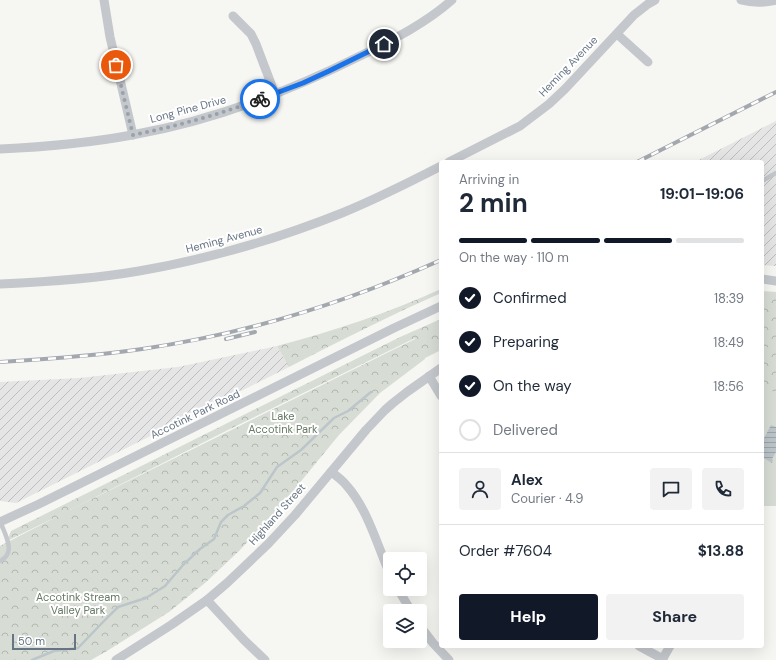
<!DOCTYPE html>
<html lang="en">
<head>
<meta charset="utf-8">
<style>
	body { margin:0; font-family:"DM Sans",sans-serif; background:#f2f2f3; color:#1f2937; height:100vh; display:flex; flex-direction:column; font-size:15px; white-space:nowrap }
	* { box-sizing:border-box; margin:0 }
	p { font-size:13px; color:#747a83 }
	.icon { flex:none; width:22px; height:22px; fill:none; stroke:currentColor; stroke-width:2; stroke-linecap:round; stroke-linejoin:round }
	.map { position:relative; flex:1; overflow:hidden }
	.sheet { position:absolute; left:439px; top:160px; width:325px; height:488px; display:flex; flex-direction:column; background:#fff; border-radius:4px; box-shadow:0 4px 16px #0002 }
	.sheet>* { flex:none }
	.controls { position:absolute; left:383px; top:552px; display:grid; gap:8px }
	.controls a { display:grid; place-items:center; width:44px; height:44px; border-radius:4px; background:#fff; box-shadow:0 4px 16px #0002; font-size:20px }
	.scale { position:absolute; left:12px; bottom:10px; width:64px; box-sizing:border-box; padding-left:4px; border:2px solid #667483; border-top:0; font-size:11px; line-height:14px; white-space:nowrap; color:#667483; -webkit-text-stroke:3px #fff; paint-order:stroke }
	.pin { position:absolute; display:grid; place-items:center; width:34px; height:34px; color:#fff; margin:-17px; border:2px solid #fff; border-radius:50%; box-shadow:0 1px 4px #0007 }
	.courier { position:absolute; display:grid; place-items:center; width:40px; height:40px; margin:-20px; border:3px solid #1a73e8; border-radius:50%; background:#fff; color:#222; box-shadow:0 1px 5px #0007 }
	.headline em { font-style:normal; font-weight:700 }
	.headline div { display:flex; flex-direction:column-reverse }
	.headline { display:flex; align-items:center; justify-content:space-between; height:68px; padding:0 20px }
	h1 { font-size:26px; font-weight:700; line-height:30px }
	.bar { display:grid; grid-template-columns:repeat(4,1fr); gap:6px 4px; align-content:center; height:48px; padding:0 20px }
	.bar i { height:5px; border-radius:3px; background:#e0e1e3 }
	.bar .active { background:#111827 }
	.bar p { grid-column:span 4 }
	.line { display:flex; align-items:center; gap:10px; padding:0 20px; border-top:1px solid #e0e1e3 }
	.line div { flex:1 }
	.round { display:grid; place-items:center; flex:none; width:42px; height:42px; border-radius:4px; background:#f2f2f3 }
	ol { padding:0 20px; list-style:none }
	li { display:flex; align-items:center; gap:12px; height:44px }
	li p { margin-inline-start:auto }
	li .icon { padding:4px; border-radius:50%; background:#111827; color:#fff; stroke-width:4 }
	li:last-child { color:#747a83 }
	li i { width:22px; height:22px; border:2px solid #e0e1e3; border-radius:50% }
	.button { display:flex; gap:8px; margin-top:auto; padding:8px 20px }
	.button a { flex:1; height:46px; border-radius:4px; background:#111827; color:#fff; font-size:16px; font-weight:700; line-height:46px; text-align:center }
	.button a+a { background:#f2f2f3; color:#1f2937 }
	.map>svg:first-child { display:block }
	.industrial { fill:url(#industrial-furrows) }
	.green { fill:#d7ddd4 }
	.forest { fill:url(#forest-crowns); fill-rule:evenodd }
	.water { fill:url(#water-rules) }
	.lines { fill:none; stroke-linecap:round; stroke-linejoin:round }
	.stream { stroke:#bcc5ca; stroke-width:2.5 }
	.lane { stroke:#c4c7cb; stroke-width:4.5 }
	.street { stroke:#c4c7cb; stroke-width:9 }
	.rail-casing { stroke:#a3a8ae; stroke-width:4 }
	.rail { stroke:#fff; stroke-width:2.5; stroke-dasharray:8; stroke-linecap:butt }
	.done { stroke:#98a2aa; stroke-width:4; stroke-dasharray:0 7.2 }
	.route { stroke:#1a73e8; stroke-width:5 }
	.labels { text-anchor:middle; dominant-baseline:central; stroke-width:4; stroke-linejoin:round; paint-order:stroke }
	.street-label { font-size:11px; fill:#667483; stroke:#fff }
	.park-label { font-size:11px; fill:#687a65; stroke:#fff }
</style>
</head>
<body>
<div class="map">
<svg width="776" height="660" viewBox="0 0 776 660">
	<defs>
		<pattern id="industrial-furrows" width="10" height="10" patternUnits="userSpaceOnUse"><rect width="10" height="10" fill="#e4e5e4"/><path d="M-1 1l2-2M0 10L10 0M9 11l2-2" fill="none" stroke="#bdbebe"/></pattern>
		<pattern id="forest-crowns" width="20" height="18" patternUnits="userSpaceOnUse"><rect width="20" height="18" fill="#d7ddd4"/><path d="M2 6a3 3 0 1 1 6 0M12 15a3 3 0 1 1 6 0" fill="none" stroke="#b2b8b1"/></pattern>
		<pattern id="water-rules" width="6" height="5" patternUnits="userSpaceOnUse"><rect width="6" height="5" fill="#bcc5ca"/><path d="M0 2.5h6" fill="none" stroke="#9da5a9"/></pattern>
	</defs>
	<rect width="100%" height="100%" fill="#f6f6f3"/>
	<!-- industrial -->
	<g class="industrial">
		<path d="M 776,121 L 776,266 L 762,265 L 762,162 L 695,162 Z"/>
		<path d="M 277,346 L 289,367 L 16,503 L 0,501 L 0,382 L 80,378 L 178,367 Z"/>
	</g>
	<!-- green -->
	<path class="green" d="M 762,291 L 776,292 L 776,506 L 762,506 Z"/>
	<!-- forest -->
	<g class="forest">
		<path d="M 441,289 L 441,293 C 389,316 339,341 289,367 L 277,346 C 333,331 388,313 441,289 Z"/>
		<path d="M 762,295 L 776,297 L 776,349 L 762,346 Z"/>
		<path d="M 441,319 L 441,350 L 425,358 L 425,359 L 380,393 L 339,435 L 275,513 L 239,551 L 205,583 L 169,612 L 107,651 L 91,660 L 0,660 L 0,546 L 62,514 L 7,541 L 11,531 L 400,337 ZM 415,338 L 415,339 L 70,510 L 226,431 Z"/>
		<path d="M 765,348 L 776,350 L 776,392 L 762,389 L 762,360 Z"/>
	</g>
	<!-- water -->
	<path class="water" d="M 771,425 L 776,427 L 776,452 L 772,459 L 773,460 L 772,463 L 762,457 L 762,442 Z"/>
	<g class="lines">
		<!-- stream -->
		<path class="stream" d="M 32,660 L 54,651 L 78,648 L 103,622 L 118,607 L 146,598 L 165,586 L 183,565 L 200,549 L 214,539 L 221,522 L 228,515 L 244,506 L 260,493 L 277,467 L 301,450 L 334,418 L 348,411 L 371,392"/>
		<!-- lane -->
		<g class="lane">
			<path d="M 762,181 L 776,173"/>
			<path d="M 0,561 C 17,553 5,535 0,521"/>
		</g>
		<!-- street -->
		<g class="street">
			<path d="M 104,0 L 110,37 L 133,135"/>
			<path d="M 741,0 C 752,3 764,3 776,0"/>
			<path d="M 233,16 L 251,34 L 256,44 L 275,94"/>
			<path d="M 617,34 L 648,62"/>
			<path d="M 0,149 C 44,147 89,143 132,135 C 211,121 288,92 360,56 C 392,40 425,24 452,0"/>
			<path d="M 449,162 L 520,126 L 549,104 L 565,89 L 634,15 L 648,4 L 655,0"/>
			<path d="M 762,279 L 776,281"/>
			<path d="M 0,284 C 46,282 93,279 139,271 C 209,259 277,239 342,213 C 376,199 408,183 441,166"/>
			<path d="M 429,376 L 441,396"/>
			<path d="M 331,472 C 337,476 343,481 347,486 C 368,510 377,545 390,574"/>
			<path d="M 0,522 L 39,504 L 394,328 L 441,306"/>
			<path d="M 398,589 L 411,611"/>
			<path d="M 207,600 L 244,640 L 265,660"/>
			<path d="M 420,626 L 433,643 L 449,660"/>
			<path d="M 639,646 L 663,659"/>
			<path d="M 116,660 L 171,625 L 207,600 L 227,583 L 268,544 L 295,515 L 366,430 L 385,410 L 393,403 L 407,392 L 441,368"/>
			<path d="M 662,660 L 670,646"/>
		</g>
		<!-- rail casing -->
		<g class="rail-casing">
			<g id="rail">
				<path d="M 637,162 L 776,92"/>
				<path d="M 226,339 L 255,332"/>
				<path d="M 0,362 C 48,359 95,356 142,349 C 246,334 345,303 441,260"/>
			</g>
		</g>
		<!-- rail -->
		<use href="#rail" class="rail"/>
	</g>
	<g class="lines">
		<!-- done -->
		<path class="done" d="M 116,65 L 133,135 C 176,126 219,115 260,99"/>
		<!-- route -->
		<path class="route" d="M 260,99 L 303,83 L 329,71 L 384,44"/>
	</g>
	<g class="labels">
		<!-- street labels -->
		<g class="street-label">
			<text transform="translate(568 66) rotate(-46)">Heming Avenue</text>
			<text transform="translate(188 109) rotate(-15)">Long Pine Drive</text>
			<text transform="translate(224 239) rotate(-15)">Heming Avenue</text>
			<text transform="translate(195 414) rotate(-26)">Accotink Park Road</text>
			<text transform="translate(277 514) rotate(-48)">Highland Street</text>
		</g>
		<!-- park labels -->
		<g class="park-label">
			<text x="283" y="416">Lake<tspan x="283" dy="13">Accotink Park</tspan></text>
			<text x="78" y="597">Accotink Stream<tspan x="78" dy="13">Valley Park</tspan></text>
		</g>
	</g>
</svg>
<div class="controls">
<a><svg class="icon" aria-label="locate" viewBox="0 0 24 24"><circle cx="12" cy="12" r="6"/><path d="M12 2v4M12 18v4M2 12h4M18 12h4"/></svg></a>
<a><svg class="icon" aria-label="layers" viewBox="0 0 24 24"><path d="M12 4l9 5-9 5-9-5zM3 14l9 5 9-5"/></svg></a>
</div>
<div class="scale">50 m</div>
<div class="pin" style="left:116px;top:65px;background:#ea580c"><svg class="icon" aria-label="bag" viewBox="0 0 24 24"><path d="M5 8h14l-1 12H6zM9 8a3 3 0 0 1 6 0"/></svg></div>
<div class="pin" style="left:384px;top:44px;background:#1f2937"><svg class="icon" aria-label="home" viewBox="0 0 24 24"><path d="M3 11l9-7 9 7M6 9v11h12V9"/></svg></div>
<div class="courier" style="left:260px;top:99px"><svg class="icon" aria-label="bike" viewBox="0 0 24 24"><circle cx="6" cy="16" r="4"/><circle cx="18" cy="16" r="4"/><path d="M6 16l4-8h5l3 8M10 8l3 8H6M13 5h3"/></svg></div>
<section class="sheet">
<div class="headline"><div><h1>2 min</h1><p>Arriving in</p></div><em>19:01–19:06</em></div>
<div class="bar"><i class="active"></i><i class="active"></i><i class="active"></i><i></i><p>On the way · 110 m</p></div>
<ol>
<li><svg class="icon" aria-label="check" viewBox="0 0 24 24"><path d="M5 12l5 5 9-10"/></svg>Confirmed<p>18:39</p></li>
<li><svg class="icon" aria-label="check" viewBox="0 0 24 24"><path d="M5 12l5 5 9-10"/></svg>Preparing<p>18:49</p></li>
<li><svg class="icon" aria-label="check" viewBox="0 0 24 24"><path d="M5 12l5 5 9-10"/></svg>On the way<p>18:56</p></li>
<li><i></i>Delivered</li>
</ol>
<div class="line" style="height:72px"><a class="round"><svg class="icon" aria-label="person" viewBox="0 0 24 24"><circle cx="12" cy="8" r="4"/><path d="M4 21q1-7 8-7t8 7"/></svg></a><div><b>Alex</b><p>Courier · 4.9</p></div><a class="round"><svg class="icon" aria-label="chat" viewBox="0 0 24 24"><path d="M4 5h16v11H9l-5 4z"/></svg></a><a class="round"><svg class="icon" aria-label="phone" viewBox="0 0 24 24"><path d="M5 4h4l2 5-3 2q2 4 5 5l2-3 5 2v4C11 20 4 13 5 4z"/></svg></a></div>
<div class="line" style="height:52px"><div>Order #7604</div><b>$13.88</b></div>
<div class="button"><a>Help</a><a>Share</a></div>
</section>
</div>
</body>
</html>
